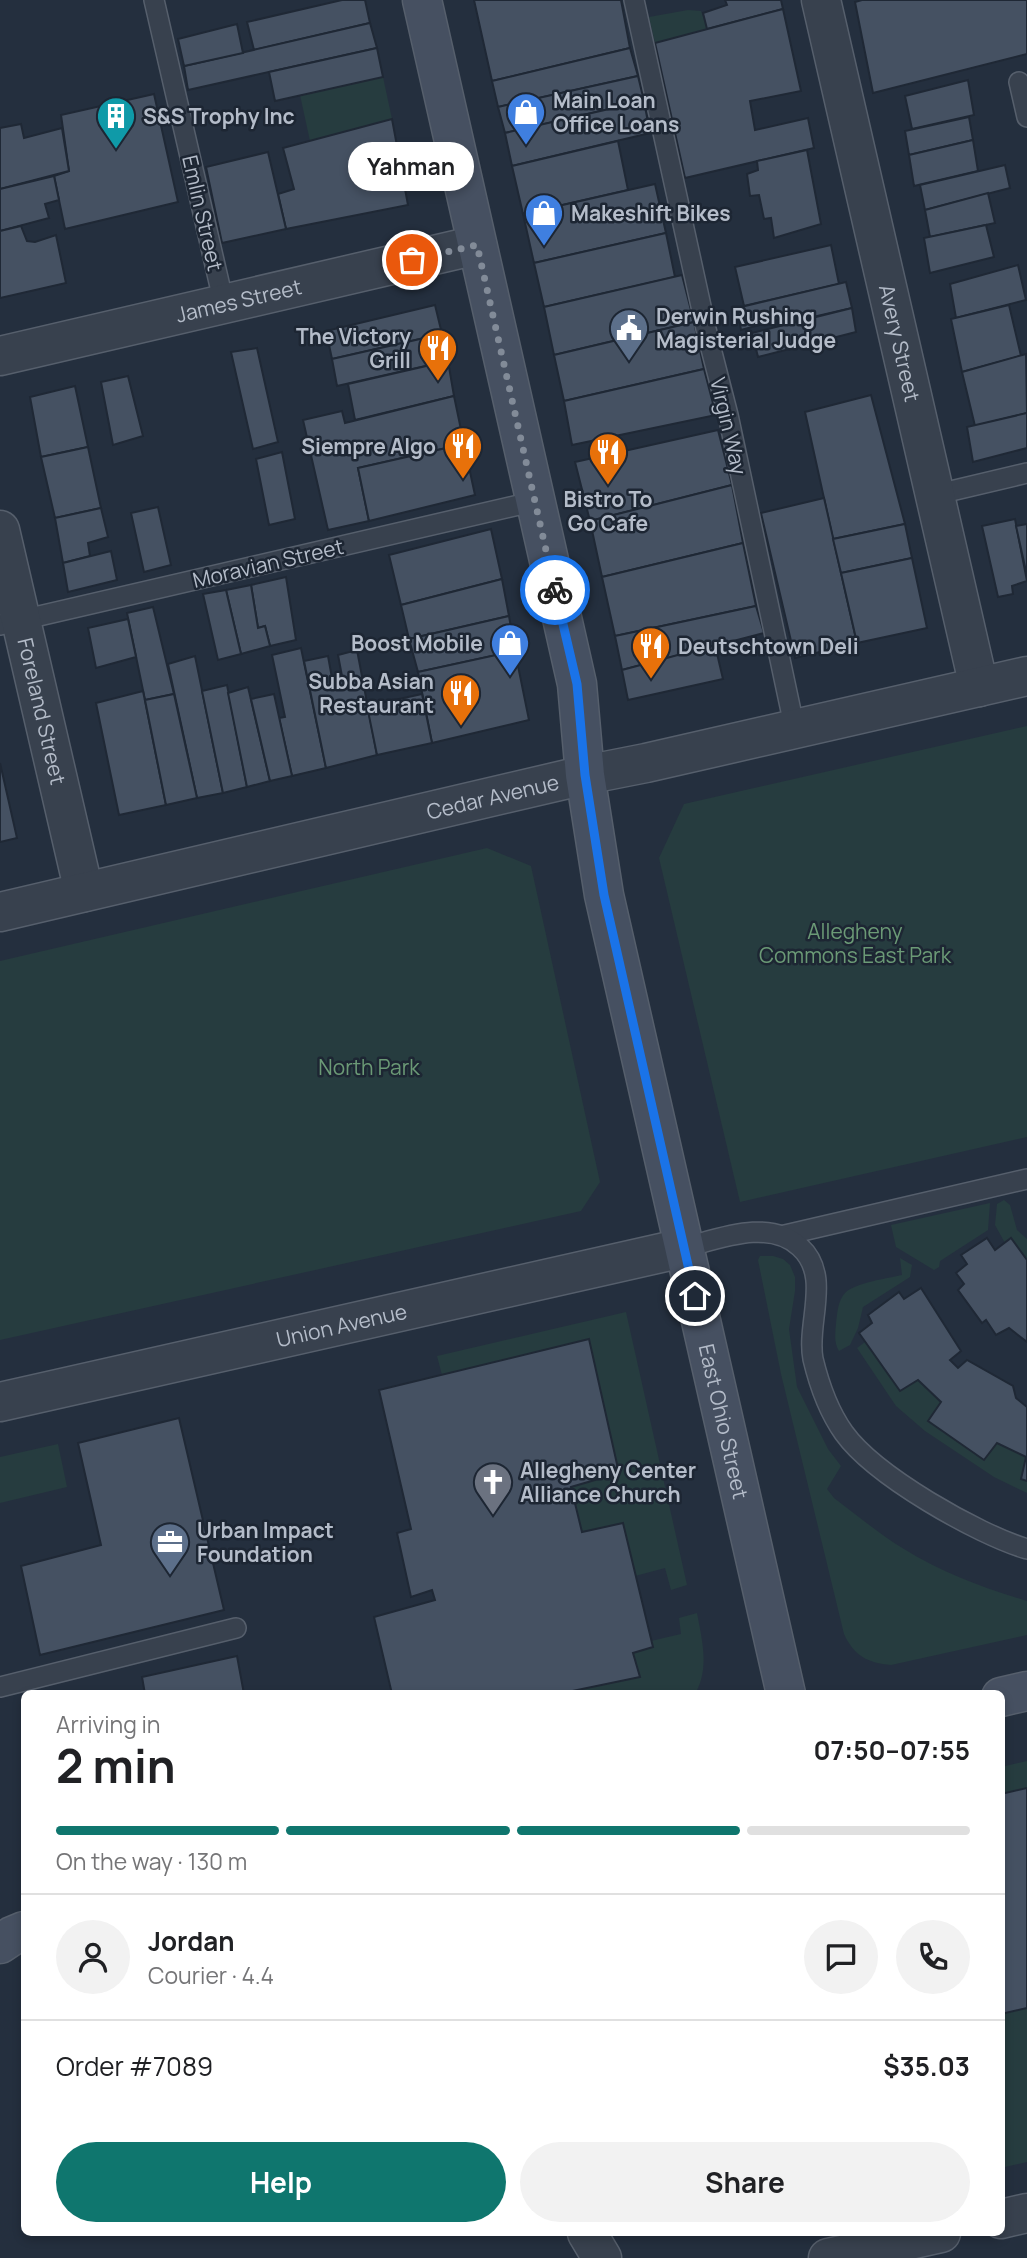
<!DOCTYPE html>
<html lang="en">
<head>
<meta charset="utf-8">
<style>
	body { margin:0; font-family:Manrope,sans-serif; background:#f2f2f2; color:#202124; height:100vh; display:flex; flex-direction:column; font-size:26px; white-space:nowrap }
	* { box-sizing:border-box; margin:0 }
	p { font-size:23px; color:#757577 }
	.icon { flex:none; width:38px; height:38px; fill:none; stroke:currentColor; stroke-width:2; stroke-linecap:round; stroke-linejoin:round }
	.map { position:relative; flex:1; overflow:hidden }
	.sheet { position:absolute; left:21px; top:1690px; width:984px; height:546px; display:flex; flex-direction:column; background:#fff; border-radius:10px; box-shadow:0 4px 10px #0003 }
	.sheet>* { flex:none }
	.pin { position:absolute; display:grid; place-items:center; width:60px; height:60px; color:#fff; margin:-30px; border:4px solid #fff; border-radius:50%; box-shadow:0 2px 7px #0007 }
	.courier { position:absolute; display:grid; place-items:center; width:70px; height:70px; margin:-35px; border:5px solid #1a73e8; border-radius:50%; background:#fff; color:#222; box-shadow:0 2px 9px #0007 }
	.bubble { position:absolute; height:49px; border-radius:24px; background:#fff; box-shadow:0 4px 10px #0003; font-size:23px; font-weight:700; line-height:49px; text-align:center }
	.head em { font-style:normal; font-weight:700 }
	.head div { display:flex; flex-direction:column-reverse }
	.head { display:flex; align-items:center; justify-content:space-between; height:119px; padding:0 35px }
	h1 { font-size:46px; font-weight:700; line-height:52px }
	.bar { display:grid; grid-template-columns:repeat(4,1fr); gap:10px 7px; align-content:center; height:84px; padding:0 35px }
	.bar i { height:9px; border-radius:5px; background:#e0e0e0 }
	.bar .current { background:#0f766e }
	.bar p { grid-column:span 4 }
	.line { display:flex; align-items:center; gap:18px; padding:0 35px; border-top:2px solid #e0e0e0 }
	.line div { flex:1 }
	.round { display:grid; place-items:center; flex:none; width:74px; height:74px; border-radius:37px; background:#f2f2f2 }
	.action { display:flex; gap:14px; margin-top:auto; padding:14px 35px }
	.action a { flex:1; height:80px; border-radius:42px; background:#0f766e; color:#fff; font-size:28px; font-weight:700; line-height:80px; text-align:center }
	.action a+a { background:#f2f2f2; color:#202124 }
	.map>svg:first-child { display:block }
	.green { fill:#263c3f }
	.building { fill:#455162; stroke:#1f2835; stroke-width:2 }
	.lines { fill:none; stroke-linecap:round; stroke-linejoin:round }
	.service-casing { stroke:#565f6c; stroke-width:22 }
	.minor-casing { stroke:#565f6c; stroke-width:41 }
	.tertiary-casing { stroke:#565f6c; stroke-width:41 }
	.secondary-casing { stroke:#565f6c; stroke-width:41 }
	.service { stroke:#38414e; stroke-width:19 }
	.minor { stroke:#38414e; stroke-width:38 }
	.tertiary { stroke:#38414e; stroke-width:38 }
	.secondary { stroke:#465061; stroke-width:38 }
	.done { stroke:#828b98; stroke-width:7; stroke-dasharray:0 12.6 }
	.route { stroke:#1a73e8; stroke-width:9 }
	.labels { text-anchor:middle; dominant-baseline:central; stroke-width:5; stroke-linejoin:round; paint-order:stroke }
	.poi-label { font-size:21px; font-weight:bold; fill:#b4bcc9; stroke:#1d2633; text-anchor:start }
	.street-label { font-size:21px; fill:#b4bcc9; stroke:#1d2633 }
	.park-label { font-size:21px; fill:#6b9a76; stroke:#1d2633 }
</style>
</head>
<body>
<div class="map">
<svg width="1027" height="2258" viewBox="0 0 1027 2258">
	<rect width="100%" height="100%" fill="#242f3e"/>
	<!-- green -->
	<g class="green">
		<path d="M 688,10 L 701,11 L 707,29 L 655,43 L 649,17 Z"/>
		<path d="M 383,77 L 392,119 L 310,141 L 300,95 Z"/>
		<path d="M 1027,726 L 1027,1137 L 740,1202 L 659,858 L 684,804 Z"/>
		<path d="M 487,848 L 531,866 L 600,1182 L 581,1211 L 0,1340 L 0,961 Z"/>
		<path d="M 1004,1200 L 1010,1205 L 1017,1230 L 1027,1239 L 1027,1260 L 1012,1238 L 1005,1243 L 995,1225 L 997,1204 Z"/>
		<path d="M 990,1203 L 988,1230 L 940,1261 L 939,1267 L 934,1270 L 896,1247 L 891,1225 Z"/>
		<path d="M 760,1256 L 773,1256 L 783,1259 L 790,1265 L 795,1277 L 795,1291 L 789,1329 L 797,1387 L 828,1449 L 841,1466 L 827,1489 L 834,1498 C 857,1515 879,1534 904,1549 C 942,1573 984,1588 1027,1601 L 1027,1635 L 891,1665 C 868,1663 854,1656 844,1634 L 781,1374 L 758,1260 Z"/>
		<path d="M 900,1258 L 912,1265 L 910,1277 L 863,1307 L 858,1328 L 850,1345 L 839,1351 C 834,1343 835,1334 836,1324 C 837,1314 838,1300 845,1293 C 854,1283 889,1278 902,1275 Z"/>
		<path d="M 626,1312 L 687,1585 L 671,1590 L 665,1568 L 635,1576 L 623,1523 L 582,1532 L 571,1487 L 619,1472 L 589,1339 L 442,1375 L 437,1356 Z"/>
		<path d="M 865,1342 L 900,1390 L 918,1380 L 941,1402 L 929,1421 L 983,1460 L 997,1443 L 1026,1457 L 1021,1479 L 1027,1481 L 1027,1493 L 994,1477 L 925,1431 L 896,1406 L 857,1348 Z"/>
		<path d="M 58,1444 L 67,1487 L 0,1503 L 0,1457 Z"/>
		<path d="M 697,1613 C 702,1640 710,1669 695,1694 L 558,1694 L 639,1677 L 633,1653 L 652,1647 L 651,1641 L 681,1634 L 679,1618 Z"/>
		<path d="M 1027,1761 L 1027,1788 L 1001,1794 L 1001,1767 Z"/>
		<path d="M 1027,2008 L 1027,2162 L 1001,2168 L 1001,2014 Z"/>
	</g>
	<!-- building -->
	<g class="building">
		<path d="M 342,0 L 365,0 L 370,23 L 254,50 L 247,22 Z"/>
		<path d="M 474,0 L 621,0 L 630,48 L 492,81 Z"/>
		<path d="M 725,0 L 781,0 L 783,9 L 707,29 L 703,13 L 727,5 Z"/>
		<path d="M 862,0 L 1027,0 L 1027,54 L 873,93 L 855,2 Z"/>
		<path d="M 783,9 L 801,91 L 750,101 L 755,130 L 808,118 L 814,148 L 685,178 L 655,43 Z"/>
		<path d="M 370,23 L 377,48 L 188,90 L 184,66 Z"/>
		<path d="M 237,24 L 243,53 L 184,66 L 178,39 Z"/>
		<path d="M 377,48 L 383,77 L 275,101 L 269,72 Z"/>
		<path d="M 630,48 L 638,76 L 498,107 L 492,81 Z"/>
		<path d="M 638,76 L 644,101 L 505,133 L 498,107 Z"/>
		<path d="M 968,80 L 974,115 L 912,129 L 905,96 Z"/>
		<path d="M 154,94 L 178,202 L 65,229 L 54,176 L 69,171 L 61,115 Z"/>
		<path d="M 644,101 L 650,133 L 512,166 L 505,133 Z"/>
		<path d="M 969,117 L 973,140 L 909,155 L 905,131 Z"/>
		<path d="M 392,119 L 408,205 L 286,229 L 278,194 L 294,189 L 283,148 Z"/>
		<path d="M 21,124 L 24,138 L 62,128 L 69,171 L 0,189 L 0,128 Z"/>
		<path d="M 973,140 L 978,171 L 914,186 L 909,155 Z"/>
		<path d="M 618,141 L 628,190 L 523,214 L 512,166 Z"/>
		<path d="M 807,150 L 821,224 L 774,238 L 771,218 L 764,219 L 759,195 L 750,196 L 747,174 L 758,170 L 757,161 Z"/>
		<path d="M 268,152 L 286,229 L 222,243 L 206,167 Z"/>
		<path d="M 1005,165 L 1010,188 L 925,210 L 920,185 Z"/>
		<path d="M 54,176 L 59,200 L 45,204 L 49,218 L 0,231 L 0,189 Z"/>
		<path d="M 655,184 L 666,233 L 534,263 L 523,214 Z"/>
		<path d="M 988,193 L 995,223 L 930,237 L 925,210 Z"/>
		<path d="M 986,225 L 994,257 L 930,273 L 924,238 Z"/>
		<path d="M 21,226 L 27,241 L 35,242 L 56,235 L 66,283 L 0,298 L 0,231 Z"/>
		<path d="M 666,233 L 675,277 L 544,307 L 534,263 Z"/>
		<path d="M 831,245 L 839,284 L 744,306 L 735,267 Z"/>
		<path d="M 1018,265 L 1026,300 L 956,318 L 950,284 Z"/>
		<path d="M 682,275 L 694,322 L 554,355 L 544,307 Z"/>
		<path d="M 846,282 L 852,308 L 813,317 L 811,311 L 741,330 L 737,308 Z"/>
		<path d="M 435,305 L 442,334 L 332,359 L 326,331 Z"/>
		<path d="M 1009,305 L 1021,356 L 962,372 L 951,319 Z"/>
		<path d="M 852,308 L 856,332 L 758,357 L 752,333 Z"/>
		<path d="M 694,322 L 704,369 L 564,401 L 554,355 Z"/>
		<path d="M 442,334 L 448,361 L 337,386 L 332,359 Z"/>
		<path d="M 257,348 L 278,442 L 253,449 L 231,352 Z"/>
		<path d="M 1026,354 L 1027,413 L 975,426 L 962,372 Z"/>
		<path d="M 448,361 L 454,396 L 355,420 L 348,384 Z"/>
		<path d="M 704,369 L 716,415 L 572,445 L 564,401 Z"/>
		<path d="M 128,376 L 143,436 L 113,445 L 101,382 Z"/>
		<path d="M 75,386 L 88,447 L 41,457 L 30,397 Z"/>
		<path d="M 871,395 L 905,524 L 833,539 L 805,412 Z"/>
		<path d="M 454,396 L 464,444 L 358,468 L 369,521 L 328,530 L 303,420 L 342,411 L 345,423 Z"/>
		<path d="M 1027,413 L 1027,448 L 973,462 L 967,427 Z"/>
		<path d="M 718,430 L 732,485 L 590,521 L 575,462 Z"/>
		<path d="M 464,444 L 475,495 L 369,521 L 358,468 Z"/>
		<path d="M 88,447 L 101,508 L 55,518 L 41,457 Z"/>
		<path d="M 282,452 L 295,519 L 269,525 L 256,459 Z"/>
		<path d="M 732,485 L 743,543 L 602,577 L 590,521 Z"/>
		<path d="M 824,498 L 857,643 L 795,658 L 761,513 Z"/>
		<path d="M 158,507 L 171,565 L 144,572 L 131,513 Z"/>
		<path d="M 101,508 L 108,537 L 88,543 L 90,556 L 63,563 L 55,518 Z"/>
		<path d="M 1015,519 L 1027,581 L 1012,586 L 1013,594 L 998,597 L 982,526 Z"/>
		<path d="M 905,524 L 912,558 L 841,573 L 833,539 Z"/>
		<path d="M 1027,524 L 1027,576 L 1016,526 Z"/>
		<path d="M 491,529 L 502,579 L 401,605 L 389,555 Z"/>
		<path d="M 743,543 L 756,606 L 615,636 L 602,577 Z"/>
		<path d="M 111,551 L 117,580 L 68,592 L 63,563 Z"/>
		<path d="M 912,558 L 927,628 L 857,643 L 841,573 Z"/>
		<path d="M 286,577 L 296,640 L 270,646 L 265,626 L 258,628 L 251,585 Z"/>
		<path d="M 502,579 L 509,616 L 409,639 L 401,605 Z"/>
		<path d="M 251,585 L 258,628 L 265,626 L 270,646 L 241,654 L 226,590 Z"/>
		<path d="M 226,590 L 241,654 L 218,660 L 203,594 Z"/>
		<path d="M 756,606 L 764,633 L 622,670 L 615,636 Z"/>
		<path d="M 153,607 L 174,694 L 145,700 L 127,613 Z"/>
		<path d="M 509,616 L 515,651 L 418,672 L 409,639 Z"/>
		<path d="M 128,619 L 136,657 L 96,668 L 88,628 Z"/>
		<path d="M 715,645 L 723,679 L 628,700 L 622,670 Z"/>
		<path d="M 301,648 L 326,768 L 292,776 L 279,718 L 285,717 L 272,655 Z"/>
		<path d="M 357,650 L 377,755 L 326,768 L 304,661 L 328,656 L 332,678 L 342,676 L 338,655 Z"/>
		<path d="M 515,651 L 529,720 L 432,743 L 418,672 Z"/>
		<path d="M 195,656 L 223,793 L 197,798 L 168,664 Z"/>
		<path d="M 227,685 L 247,787 L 223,793 L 202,691 Z"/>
		<path d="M 248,687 L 270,781 L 247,787 L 228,693 Z"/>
		<path d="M 143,691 L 166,805 L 119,815 L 96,703 Z"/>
		<path d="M 174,694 L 197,798 L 166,805 L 145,700 Z"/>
		<path d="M 274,694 L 292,776 L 270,781 L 251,699 Z"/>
		<path d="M 422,694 L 432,743 L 377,755 L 367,706 Z"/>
		<path d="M 0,763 L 17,838 L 0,842 Z"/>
		<path d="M 987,1238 L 995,1250 L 1011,1238 L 1027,1260 L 1027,1342 L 1009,1328 L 996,1335 L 986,1320 L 982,1323 L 958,1290 L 964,1284 L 956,1273 L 967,1264 L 961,1255 Z"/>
		<path d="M 921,1288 L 961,1351 L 950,1360 L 958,1368 L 967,1360 L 1013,1386 L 1016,1398 L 1027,1407 L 1027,1481 L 1021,1479 L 1026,1457 L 997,1443 L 984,1460 L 928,1421 L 941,1402 L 918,1380 L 900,1391 L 859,1333 L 872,1323 L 868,1315 L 899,1292 L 904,1299 Z"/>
		<path d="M 589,1339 L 619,1473 L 571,1487 L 582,1532 L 623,1523 L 653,1647 L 633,1653 L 640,1677 L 558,1694 L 392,1694 L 374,1617 L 435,1600 L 432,1590 L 411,1597 L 397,1533 L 411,1529 L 379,1390 Z"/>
		<path d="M 179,1418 L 224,1610 L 40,1655 L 21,1566 L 101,1545 L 78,1443 Z"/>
		<path d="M 237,1656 L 244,1694 L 145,1694 L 142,1677 Z"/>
		<path d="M 1027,1788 L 1027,2008 L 1001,2014 L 1001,1794 Z"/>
	</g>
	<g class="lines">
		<!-- service casing -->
		<g class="service-casing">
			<g id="service">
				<path d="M 154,0 L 224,304"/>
				<path d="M 634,0 L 706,329 L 728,415 L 795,730"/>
				<path d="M 1019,82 L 1027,117"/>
				<path d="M 934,495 L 1027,473"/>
				<path d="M 0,625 L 536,501"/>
				<path d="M 785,1235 L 1027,1179"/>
				<path d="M 683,1248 C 719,1239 769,1218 800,1247 C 832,1276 806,1323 813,1359 C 819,1384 829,1412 844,1433 C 875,1476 977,1534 1027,1549"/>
				<path d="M 0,1687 L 236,1628"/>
			</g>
		</g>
		<!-- minor casing -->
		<g class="minor-casing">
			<g id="minor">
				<path id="s1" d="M 821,0 L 979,687"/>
				<path id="s2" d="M 0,356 L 477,245"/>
				<path id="s3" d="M 0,530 L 84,892"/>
				<path id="s4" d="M 0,1402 L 683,1248"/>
				<path d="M 1001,2219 L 1027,2213"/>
				<path d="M 587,2233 L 602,2258"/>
				<path d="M 828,2258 L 941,2233"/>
			</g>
		</g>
		<!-- tertiary casing -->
		<g class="tertiary-casing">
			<g id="tertiary">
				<path id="s5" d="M 0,912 L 585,775 L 646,763 L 1027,676"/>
			</g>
		</g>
		<!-- secondary casing -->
		<g class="secondary-casing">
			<g id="secondary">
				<path id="s6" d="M 422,0 L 577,684 L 585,775 L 604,895 L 786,1694"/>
				<path d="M 1001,1697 L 1027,1691"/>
				<path d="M 0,1944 L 12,1936 L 24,1931"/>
			</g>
		</g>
		<!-- service -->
		<use href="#service" class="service"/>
		<!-- minor -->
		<use href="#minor" class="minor"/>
		<!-- tertiary -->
		<use href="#tertiary" class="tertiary"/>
		<!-- secondary -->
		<use href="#secondary" class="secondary"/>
	</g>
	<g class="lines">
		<!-- done -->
		<path class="done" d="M 412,260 L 477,245 L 555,590"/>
		<!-- route -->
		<path class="route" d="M 555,590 L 577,684 L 585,775 L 604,895 L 695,1296"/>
	</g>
	<!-- icons -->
	<defs>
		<g id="shop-pin" transform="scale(2.0125)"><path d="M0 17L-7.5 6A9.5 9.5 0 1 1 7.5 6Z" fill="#3f7fe0" stroke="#1d2633"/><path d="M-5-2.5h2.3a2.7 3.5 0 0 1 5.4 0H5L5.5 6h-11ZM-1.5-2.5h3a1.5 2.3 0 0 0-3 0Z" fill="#fff"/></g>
		<g id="building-pin" transform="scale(2.0125)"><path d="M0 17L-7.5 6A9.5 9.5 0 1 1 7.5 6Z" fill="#0f9aa8" stroke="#1d2633"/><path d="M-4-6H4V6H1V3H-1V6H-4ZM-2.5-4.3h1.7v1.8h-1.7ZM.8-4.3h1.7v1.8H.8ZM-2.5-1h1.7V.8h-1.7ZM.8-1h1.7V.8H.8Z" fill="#fff"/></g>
		<g id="civic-pin" transform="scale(2.0125)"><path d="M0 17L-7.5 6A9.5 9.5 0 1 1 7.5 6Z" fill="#5c6f8a" stroke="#1d2633"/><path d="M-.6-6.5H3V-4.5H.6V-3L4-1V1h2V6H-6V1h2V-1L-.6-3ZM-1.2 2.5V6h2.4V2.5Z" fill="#fff"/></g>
		<g id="restaurant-pin" transform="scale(2.0125)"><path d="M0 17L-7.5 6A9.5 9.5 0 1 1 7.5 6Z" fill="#e8710a" stroke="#1d2633"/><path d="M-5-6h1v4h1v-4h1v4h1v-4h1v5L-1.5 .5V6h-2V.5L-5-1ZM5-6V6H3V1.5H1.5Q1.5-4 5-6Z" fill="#fff"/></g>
		<g id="church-pin" transform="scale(2.0125)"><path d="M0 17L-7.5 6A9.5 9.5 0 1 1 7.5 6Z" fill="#6b7280" stroke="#1d2633"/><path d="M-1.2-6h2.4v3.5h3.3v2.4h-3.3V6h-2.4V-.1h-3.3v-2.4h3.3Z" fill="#fff"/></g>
		<g id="office-pin" transform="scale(2.0125)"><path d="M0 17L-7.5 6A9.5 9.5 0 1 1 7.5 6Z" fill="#5c6f8a" stroke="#1d2633"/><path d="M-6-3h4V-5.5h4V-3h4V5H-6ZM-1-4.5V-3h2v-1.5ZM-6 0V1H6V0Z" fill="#fff"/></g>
	</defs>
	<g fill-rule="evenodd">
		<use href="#shop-pin" x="526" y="112"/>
		<use href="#building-pin" x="116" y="116"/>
		<use href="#shop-pin" x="544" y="213"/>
		<use href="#civic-pin" x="629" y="328"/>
		<use href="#restaurant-pin" x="438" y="348"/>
		<use href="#restaurant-pin" x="463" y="446"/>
		<use href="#restaurant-pin" x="608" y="452"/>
		<use href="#shop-pin" x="510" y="643"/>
		<use href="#restaurant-pin" x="651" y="646"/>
		<use href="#restaurant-pin" x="461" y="693"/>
		<use href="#church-pin" x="493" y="1482"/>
		<use href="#office-pin" x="170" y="1542"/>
	</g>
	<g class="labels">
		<!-- poi labels -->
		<g class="poi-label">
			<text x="553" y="100">Main Loan<tspan x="553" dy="24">Office Loans</tspan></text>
			<text x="143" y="116">S&amp;S Trophy Inc</text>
			<text x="571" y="213">Makeshift Bikes</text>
			<text x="656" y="316">Derwin Rushing<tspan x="656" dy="24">Magisterial Judge</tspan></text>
			<text x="411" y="336" text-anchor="end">The Victory<tspan x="411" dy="24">Grill</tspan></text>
			<text x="436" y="446" text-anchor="end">Siempre Algo</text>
			<text x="608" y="499" text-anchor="middle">Bistro To<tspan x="608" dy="24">Go Cafe</tspan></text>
			<text x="483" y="643" text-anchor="end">Boost Mobile</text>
			<text x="678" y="646">Deutschtown Deli</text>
			<text x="434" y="681" text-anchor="end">Subba Asian<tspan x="434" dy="24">Restaurant</tspan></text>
			<text x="520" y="1470">Allegheny Center<tspan x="520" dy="24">Alliance Church</tspan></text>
			<text x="197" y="1530">Urban Impact<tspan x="197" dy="24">Foundation</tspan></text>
		</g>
		<!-- street labels -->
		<g class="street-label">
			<text transform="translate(203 213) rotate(77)">Emlin Street</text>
			<text stroke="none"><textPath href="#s2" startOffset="245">James Street</textPath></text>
			<text stroke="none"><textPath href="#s1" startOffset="352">Avery Street</textPath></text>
			<text transform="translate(729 426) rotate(77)">Virgin Way</text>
			<text transform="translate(268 563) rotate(-13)">Moravian Street</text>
			<text stroke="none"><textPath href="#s3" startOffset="186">Foreland Street</textPath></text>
			<text stroke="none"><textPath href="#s5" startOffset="506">Cedar Avenue</textPath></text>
			<text stroke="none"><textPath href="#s4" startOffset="350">Union Avenue</textPath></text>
			<text stroke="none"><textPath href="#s6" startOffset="1454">East Ohio Street</textPath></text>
		</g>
		<!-- park labels -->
		<g class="park-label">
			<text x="855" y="931">Allegheny<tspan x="855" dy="24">Commons East Park</tspan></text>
			<text x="369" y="1067">North Park</text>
		</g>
	</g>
</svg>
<div class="pin" style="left:412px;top:260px;background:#ea580c"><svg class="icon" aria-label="bag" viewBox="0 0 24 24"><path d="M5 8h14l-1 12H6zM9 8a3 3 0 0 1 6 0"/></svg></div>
<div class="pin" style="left:695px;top:1296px;background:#1f2937"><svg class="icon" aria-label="home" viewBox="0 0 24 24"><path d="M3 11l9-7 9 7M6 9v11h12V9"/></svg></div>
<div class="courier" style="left:555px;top:590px"><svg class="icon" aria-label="bike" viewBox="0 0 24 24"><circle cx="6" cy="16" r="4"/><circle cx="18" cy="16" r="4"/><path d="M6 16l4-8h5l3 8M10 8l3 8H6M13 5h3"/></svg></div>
<div class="bubble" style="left:348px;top:142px;width:126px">Yahman</div>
<section class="sheet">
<div class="head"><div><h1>2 min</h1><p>Arriving in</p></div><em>07:50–07:55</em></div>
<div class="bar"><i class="current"></i><i class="current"></i><i class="current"></i><i></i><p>On the way · 130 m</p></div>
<div class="line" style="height:126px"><a class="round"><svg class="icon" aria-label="person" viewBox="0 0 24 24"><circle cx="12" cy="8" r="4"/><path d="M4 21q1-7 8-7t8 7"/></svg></a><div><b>Jordan</b><p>Courier · 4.4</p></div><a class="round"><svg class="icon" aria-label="chat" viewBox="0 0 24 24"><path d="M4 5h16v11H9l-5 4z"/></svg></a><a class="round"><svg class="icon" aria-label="phone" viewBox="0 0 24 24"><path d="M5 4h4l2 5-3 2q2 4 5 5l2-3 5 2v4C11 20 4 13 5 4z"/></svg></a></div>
<div class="line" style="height:91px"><div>Order #7089</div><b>$35.03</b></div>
<div class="action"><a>Help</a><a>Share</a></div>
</section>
</div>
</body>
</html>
